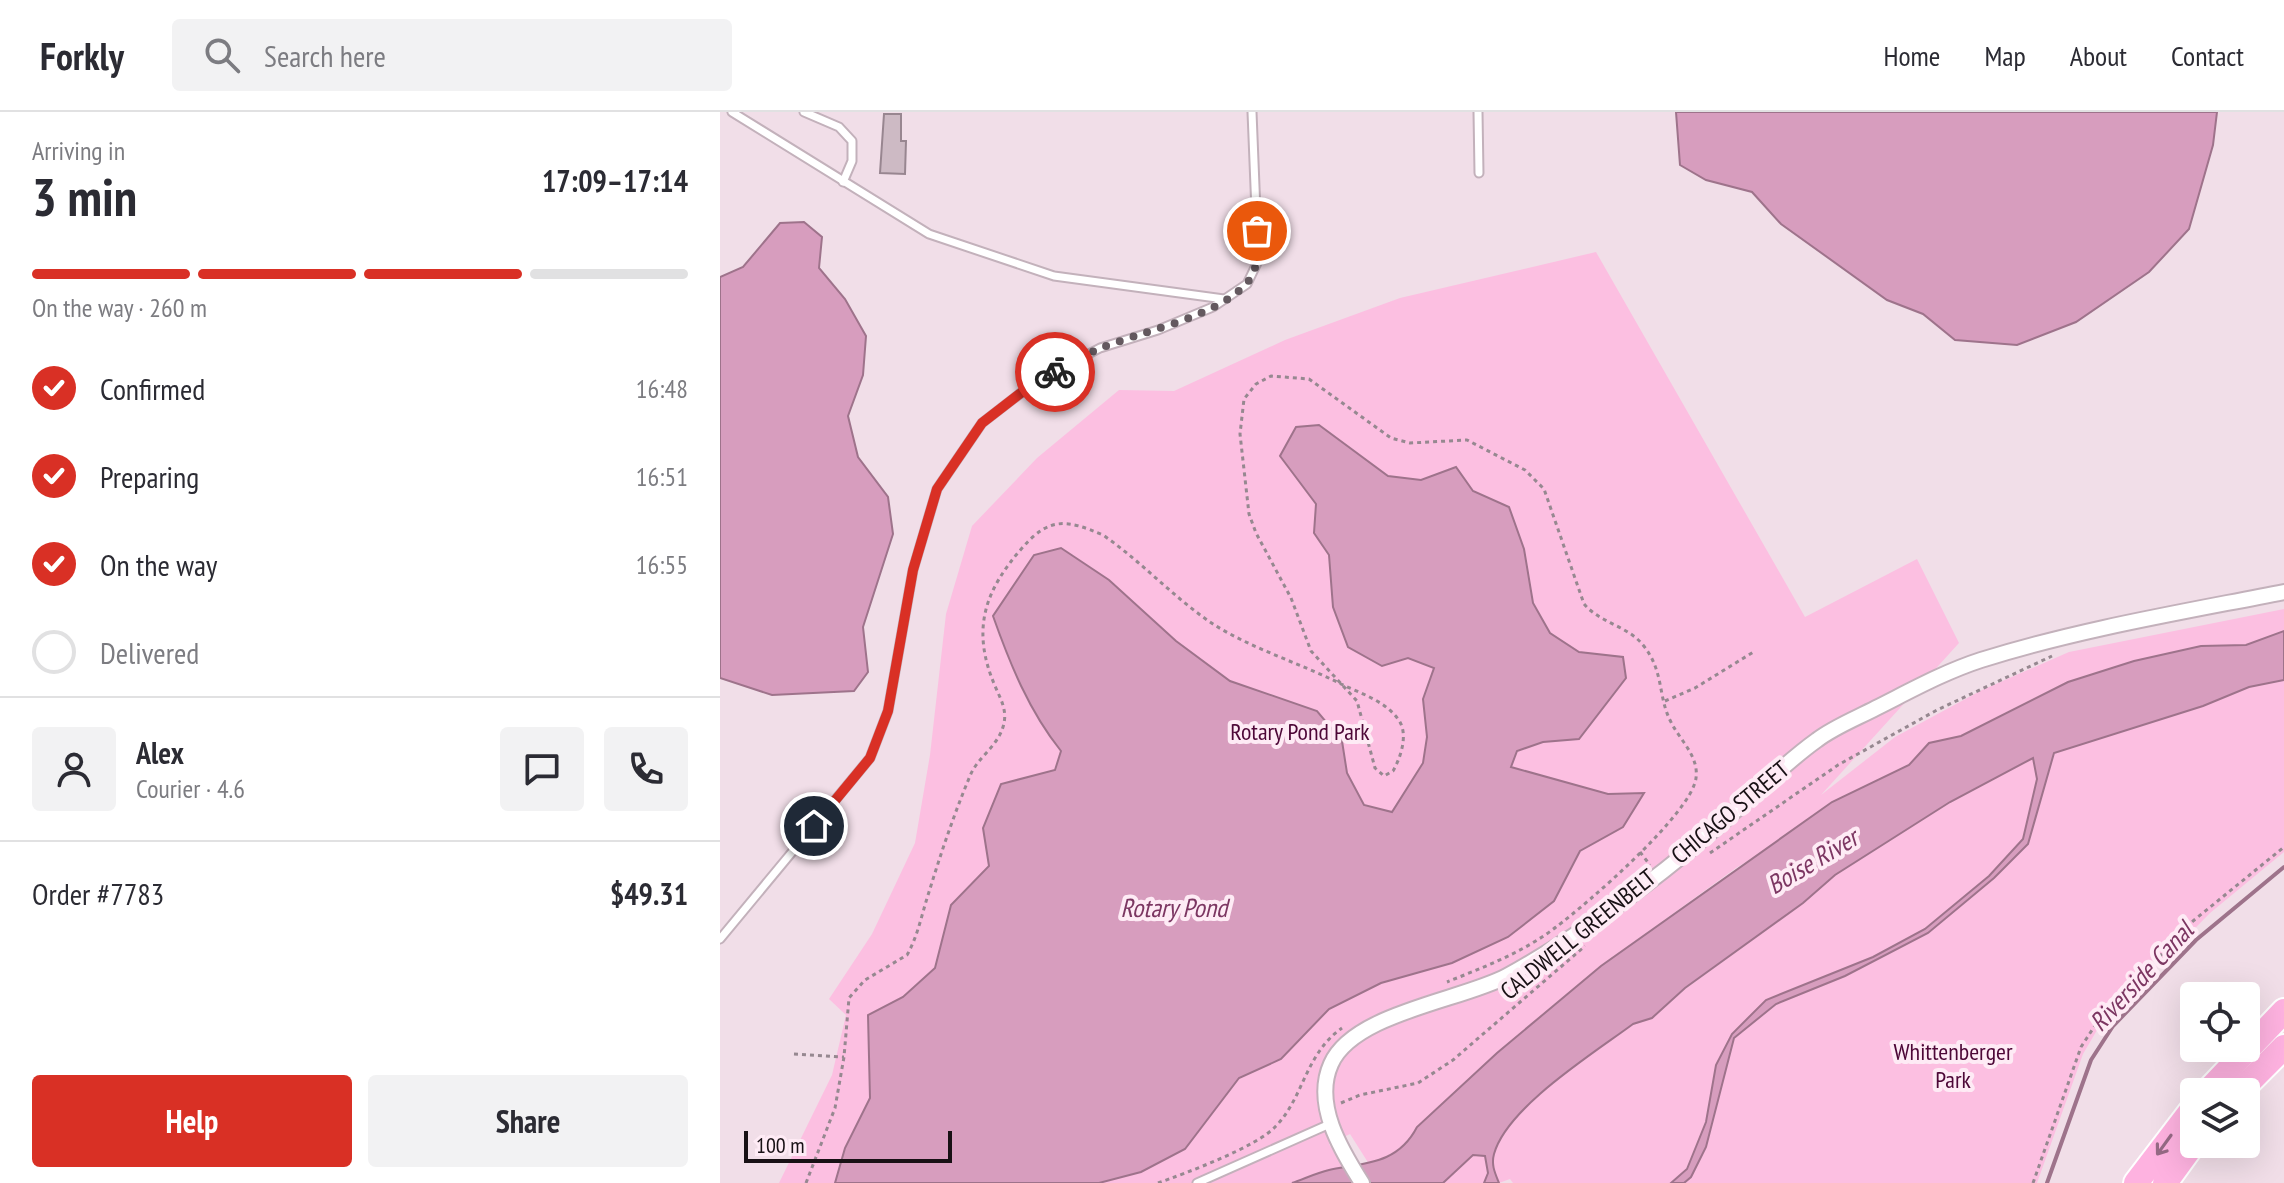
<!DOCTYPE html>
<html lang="en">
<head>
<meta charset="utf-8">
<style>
	body { margin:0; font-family:"PT Sans Narrow",sans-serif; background:#f2f2f3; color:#2b2b33; height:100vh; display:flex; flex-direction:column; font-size:30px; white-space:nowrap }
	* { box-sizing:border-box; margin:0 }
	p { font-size:26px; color:#7c7c81 }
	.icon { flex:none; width:44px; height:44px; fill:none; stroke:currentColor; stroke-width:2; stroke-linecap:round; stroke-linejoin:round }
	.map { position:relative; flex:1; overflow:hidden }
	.side { display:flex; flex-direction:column; background:#fff; width:720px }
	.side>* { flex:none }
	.buttons { position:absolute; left:1460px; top:870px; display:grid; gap:16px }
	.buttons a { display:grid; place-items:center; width:80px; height:80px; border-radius:8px; background:#fff; box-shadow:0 8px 32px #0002; font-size:40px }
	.scale { position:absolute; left:24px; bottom:20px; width:208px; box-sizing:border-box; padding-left:8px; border:4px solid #181115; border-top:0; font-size:22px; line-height:28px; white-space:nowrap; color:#181115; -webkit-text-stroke:6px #feebf5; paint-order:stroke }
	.pin { position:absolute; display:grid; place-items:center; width:68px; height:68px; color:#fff; margin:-34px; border:4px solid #fff; border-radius:50%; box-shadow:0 2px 8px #0007 }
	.courier { position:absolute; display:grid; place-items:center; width:80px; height:80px; margin:-40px; border:6px solid #d93025; border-radius:50%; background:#fff; color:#222; box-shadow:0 2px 10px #0007 }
	.head em { font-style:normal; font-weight:700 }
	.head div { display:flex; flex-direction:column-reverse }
	.head { display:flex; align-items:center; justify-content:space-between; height:136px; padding:0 32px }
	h1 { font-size:52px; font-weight:700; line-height:60px }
	.bar { display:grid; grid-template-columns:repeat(4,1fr); gap:12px 8px; align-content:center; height:96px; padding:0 32px }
	.bar i { height:10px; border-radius:6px; background:#e1e1e2 }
	.bar .selected { background:#d93025 }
	.bar p { grid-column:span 4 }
	.line { display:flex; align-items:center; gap:20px; padding:0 32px; border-top:2px solid #e1e1e2 }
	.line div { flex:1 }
	.round { display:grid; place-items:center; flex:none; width:84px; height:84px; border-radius:8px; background:#f2f2f3 }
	ol { padding:0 32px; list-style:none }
	li { display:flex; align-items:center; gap:24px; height:88px }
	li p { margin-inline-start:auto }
	li .icon { padding:8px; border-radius:50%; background:#d93025; color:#fff; stroke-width:4 }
	li:last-child { color:#7c7c81 }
	li i { width:44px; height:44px; border:4px solid #e1e1e2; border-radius:50% }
	.cta { display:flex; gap:16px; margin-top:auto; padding:16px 32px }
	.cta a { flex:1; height:92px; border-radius:8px; background:#d93025; color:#fff; font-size:32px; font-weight:700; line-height:92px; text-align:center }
	.cta a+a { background:#f2f2f3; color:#2b2b33 }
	header { display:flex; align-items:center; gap:48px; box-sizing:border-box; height:112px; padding:0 40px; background:#fff; border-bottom:2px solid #e1e1e2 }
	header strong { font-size:38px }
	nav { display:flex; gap:44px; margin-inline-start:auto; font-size:28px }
	.search { width:560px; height:72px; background:#f2f2f3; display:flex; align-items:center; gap:20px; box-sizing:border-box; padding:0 28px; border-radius:8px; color:#7c7c81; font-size:30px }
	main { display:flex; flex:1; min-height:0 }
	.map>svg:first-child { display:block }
	.green { fill:#fcbfe1 }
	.water { fill:#d79dbe; stroke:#9e738b; stroke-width:2 }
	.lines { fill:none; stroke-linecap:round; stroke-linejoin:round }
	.stream { stroke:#9e738b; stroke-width:4 }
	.building { fill:#cdbac4; stroke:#988690; stroke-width:2 }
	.lane-casing { stroke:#c3b1bb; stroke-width:11 }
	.street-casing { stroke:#c3b1bb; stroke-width:18 }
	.primary-casing { stroke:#fff; stroke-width:28 }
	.path { stroke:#968890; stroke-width:3; stroke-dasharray:4 4; stroke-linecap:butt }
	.lane { stroke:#fff; stroke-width:7 }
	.street { stroke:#fff; stroke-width:14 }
	.primary { stroke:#feb2e0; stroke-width:24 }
	.oneway { stroke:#966a85 }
	.done { stroke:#64595f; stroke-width:8; stroke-dasharray:0 14.4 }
	.route { stroke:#d93025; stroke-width:10 }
	.labels { text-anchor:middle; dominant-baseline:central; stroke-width:8; stroke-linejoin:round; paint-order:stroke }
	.park-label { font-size:24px; fill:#4d0737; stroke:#feebf5 }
	.street-label { font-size:24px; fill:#181115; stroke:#feebf5 }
	.water-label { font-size:26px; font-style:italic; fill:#7c3662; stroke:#feebf5 }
</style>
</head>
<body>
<header>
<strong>Forkly</strong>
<div class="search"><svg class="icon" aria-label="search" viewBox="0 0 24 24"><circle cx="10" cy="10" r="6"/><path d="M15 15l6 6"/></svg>Search here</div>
<nav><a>Home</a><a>Map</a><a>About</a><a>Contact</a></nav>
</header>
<main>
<section class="side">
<div class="head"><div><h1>3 min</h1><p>Arriving in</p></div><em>17:09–17:14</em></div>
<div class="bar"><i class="selected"></i><i class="selected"></i><i class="selected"></i><i></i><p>On the way · 260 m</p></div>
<ol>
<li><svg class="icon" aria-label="check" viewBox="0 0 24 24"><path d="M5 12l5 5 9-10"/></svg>Confirmed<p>16:48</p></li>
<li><svg class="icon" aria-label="check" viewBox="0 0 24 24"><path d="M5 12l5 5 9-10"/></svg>Preparing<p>16:51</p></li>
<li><svg class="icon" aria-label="check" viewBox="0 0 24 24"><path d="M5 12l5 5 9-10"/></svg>On the way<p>16:55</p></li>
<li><i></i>Delivered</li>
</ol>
<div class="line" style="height:144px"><a class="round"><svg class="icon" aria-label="person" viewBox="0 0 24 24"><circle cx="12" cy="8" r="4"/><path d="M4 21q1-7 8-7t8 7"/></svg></a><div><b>Alex</b><p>Courier · 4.6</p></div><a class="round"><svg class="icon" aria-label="chat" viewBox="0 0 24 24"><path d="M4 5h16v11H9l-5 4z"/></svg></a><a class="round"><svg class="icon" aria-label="phone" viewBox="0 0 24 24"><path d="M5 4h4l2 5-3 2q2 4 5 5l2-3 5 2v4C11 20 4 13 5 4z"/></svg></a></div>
<div class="line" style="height:104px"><div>Order #7783</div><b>$49.31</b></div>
<div class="cta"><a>Help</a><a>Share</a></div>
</section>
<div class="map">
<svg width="1564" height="1071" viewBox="0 0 1564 1071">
	<rect width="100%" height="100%" fill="#f1dee8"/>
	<!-- green -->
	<g class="green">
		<path d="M 876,140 L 1085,505 L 1197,447 L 1239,531 L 1101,683 L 1175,625 L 1262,578 L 1349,540 L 1564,497 L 1564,519 L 1526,533 L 1481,534 L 1289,601 L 1241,624 L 1209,631 L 1189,653 L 1016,756 L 881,854 L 777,941 L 697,1015 C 686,1037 672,1045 649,1052 L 630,1022 L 609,1032 L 624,1056 L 605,1059 L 572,1071 L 59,1071 L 112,963 L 126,903 L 109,887 L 152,822 L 195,731 L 210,643 L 226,502 L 252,414 L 317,346 L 399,278 L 454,279 L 565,228 L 680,186 Z"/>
		<path d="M 1564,568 L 1564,740 L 1490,801 L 1380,913 L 1363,942 L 1317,1071 L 964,1071 L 971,1065 L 1014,926 L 1056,892 L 1125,864 L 1208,821 L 1274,766 L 1308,732 L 1334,641 L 1483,594 L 1529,575 Z"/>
		<path d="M 1314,645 L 1317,667 L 1303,727 L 1269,764 L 1205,817 L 1153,845 L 1047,888 L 1012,922 L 996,953 L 987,1010 L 967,1057 L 951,1071 L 793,1071 L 790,1067 L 779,1071 C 775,1061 771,1053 774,1042 C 787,995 874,941 913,912 L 932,906 L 965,877 L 1083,791 L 1115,763 L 1230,690 Z"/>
		<path d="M 753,1043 L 765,1044 L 768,1061 L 764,1071 L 723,1071 Z"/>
	</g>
	<!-- water -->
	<g class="water">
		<path d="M 956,0 L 1497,0 L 1493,33 L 1469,117 L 1429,160 L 1356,210 L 1297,233 L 1235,228 L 1203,202 L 1167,188 L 1061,112 L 1032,80 L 986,68 L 960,53 Z"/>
		<path d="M 84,110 L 102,125 L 99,156 L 125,187 L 146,224 L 143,263 L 128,304 L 138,345 L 168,385 L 173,422 L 143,515 L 148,560 L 134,579 L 52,583 L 0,566 L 0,165 L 23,155 L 60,111 Z"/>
		<path d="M 599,313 L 668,364 L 701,368 L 736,355 L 753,379 L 789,395 L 804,437 L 813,491 L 830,521 L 859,540 L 903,545 L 906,566 L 859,627 L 823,630 L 797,639 L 791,655 L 888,682 L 924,681 L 903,715 L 860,739 L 834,789 L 788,825 L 732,851 L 661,871 L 609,897 L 561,947 L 519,966 L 465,1037 L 421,1060 L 379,1071 L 115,1071 L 125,1036 L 150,986 L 148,903 L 183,885 L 215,856 L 231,793 L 269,754 L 263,716 L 281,672 L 335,658 L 341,639 C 309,599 290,552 273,504 L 314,443 L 341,436 L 389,468 L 456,529 L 510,569 L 597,599 L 622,629 L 627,661 L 644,693 L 672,700 L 703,651 L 707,625 L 703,587 L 714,556 L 688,546 L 662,554 L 628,535 L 613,495 L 609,443 L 594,421 L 596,392 L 560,344 L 576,315 Z"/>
		<path d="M 1564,519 L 1564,568 L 1529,575 L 1483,594 L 1334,641 L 1308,732 L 1274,766 L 1208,821 L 1125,864 L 1056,892 L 1014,926 L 986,1035 L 971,1065 L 964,1071 L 951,1071 L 967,1057 L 986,1010 L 996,953 L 1012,922 L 1046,888 L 1153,845 L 1205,817 L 1269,764 L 1303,727 L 1317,667 L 1313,646 L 1230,690 L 1115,763 L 1083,791 L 965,876 L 932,906 L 913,912 C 874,941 787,995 774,1042 C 771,1053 775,1061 779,1071 L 764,1071 L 768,1061 L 765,1044 L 753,1043 L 723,1071 L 572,1071 C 584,1067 596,1061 609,1058 C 645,1051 678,1052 697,1015 L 777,941 L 881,854 L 1112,690 L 1189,653 L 1209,631 L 1241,624 L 1348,570 L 1414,549 L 1481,534 L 1526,533 Z"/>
	</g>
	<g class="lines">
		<!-- stream -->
		<path class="stream" d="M 1327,1071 L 1371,948 L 1393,914 L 1476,828 L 1564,755"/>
	</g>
	<!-- building -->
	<path class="building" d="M 164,2 L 181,2 L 181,29 L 186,29 L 185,62 L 160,61 Z"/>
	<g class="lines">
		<!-- lane casing -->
		<g class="lane-casing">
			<g id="lane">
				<path d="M 12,0 L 209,122 L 334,164 L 504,187"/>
				<path d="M 84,0 L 119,15 L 132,29 L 132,49 L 123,70"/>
				<path d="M 758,0 L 759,61"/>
				<path d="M 0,827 L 150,646 L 168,599 L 193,458 L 217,377 L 262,311 L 315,270 L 380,236 L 438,218 L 493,195 L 527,172 L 538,149 L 532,0"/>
				<path d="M 477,1071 L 612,1011"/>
			</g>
		</g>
		<!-- street casing -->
		<g class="street-casing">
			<path id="street" d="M 642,1071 C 621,1038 593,992 611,952 C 633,901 743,888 787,864 C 857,825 930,772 991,720 C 1027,690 1059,655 1097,628 C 1114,615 1137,606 1156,596 C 1190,579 1224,560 1261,548 C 1360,517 1463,500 1564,480"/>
		</g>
		<!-- primary casing -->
		<g class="primary-casing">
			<g id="primary">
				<path d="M 1487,980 L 1564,899"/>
				<path d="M 1519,980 L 1564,935"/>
				<path d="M 1416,1071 L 1474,995"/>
				<path d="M 1445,1071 L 1474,1031"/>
			</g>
		</g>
		<!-- path -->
		<g class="path">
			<path d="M 945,589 L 975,576 L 1035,539"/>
			<path d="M 920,740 L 930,753"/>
			<path d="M 990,741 L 1118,653 L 1217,598 L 1332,544"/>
			<path d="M 74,942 L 124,945"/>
			<path d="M 621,991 L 640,983 L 698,971 L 733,948 L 865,834"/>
			<path d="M 86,1071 L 115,996 L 124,945 L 129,886 L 145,868 L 187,843 C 198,824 202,801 209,780 C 221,741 234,702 250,664 C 257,646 277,635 283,615 C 288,599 281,588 275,574 C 251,518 264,479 303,435 C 330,404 348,408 383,423 C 422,450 454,486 493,512 C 532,537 580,551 621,572 C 640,581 665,589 678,607 C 689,621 681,645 673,659 L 664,664 L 655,656 L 637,589 L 591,539 L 571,486 L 536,421 L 529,402 L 520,322 L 524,287 L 536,272 L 551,264 L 589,267 L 671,326 L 690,331 L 747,328 L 805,358 L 824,377 L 864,492 C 880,511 908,514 923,533 C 945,560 937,585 952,612 C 961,629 979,645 976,666 C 972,701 867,792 836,815 C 804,840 764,855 727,870"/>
			<path d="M 438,1071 C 466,1061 537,1035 556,1014 C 584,985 585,942 622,916"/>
			<path d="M 1313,1071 L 1361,935 L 1376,912 L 1473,809 L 1564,735"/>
		</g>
		<!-- lane -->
		<use href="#lane" class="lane"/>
		<!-- street -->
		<use href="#street" class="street"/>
		<!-- primary -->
		<use href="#primary" class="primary"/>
	</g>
	<!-- one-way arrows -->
	<defs><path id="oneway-shaft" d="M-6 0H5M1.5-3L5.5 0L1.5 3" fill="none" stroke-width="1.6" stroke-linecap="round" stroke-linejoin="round" transform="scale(2)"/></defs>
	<use class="oneway" href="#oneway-shaft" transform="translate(1444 1033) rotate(126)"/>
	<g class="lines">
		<!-- done -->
		<path class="done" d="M 335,260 C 350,252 364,243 379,237 C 421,219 495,206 526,172 C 540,157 537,137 537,119"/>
		<!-- route -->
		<path class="route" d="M 94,714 L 150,646 L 168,599 L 193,458 L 217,377 L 262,311 L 315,270 L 335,260"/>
	</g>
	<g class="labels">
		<!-- park labels -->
		<g class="park-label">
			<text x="580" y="619">Rotary Pond Park</text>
			<text x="1233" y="939">Whittenberger<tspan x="1233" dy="28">Park</tspan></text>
		</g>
		<!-- street labels -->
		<g class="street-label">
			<text transform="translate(1010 700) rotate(-40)">CHICAGO STREET</text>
			<text transform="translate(858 822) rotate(-39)">CALDWELL GREENBELT</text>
		</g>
		<!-- water labels -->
		<g class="water-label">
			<text transform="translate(1092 749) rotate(-31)">Boise River</text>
			<text x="454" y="795">Rotary Pond</text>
			<text transform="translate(1421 864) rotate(-47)">Riverside Canal</text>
		</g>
	</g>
</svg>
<div class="buttons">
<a><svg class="icon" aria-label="locate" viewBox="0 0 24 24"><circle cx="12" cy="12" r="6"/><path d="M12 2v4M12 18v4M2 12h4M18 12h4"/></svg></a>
<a><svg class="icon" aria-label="layers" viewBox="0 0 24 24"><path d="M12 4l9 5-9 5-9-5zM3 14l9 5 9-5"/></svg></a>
</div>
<div class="scale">100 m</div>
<div class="pin" style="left:537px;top:119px;background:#ea580c"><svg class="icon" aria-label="bag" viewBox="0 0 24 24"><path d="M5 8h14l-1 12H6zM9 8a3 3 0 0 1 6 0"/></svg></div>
<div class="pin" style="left:94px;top:714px;background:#1f2937"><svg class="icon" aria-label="home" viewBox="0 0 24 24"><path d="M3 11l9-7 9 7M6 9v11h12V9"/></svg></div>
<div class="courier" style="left:335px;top:260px"><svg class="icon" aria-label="bike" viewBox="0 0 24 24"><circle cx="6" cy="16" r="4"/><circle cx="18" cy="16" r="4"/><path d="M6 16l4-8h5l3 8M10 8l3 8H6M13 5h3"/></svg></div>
</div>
</main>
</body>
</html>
